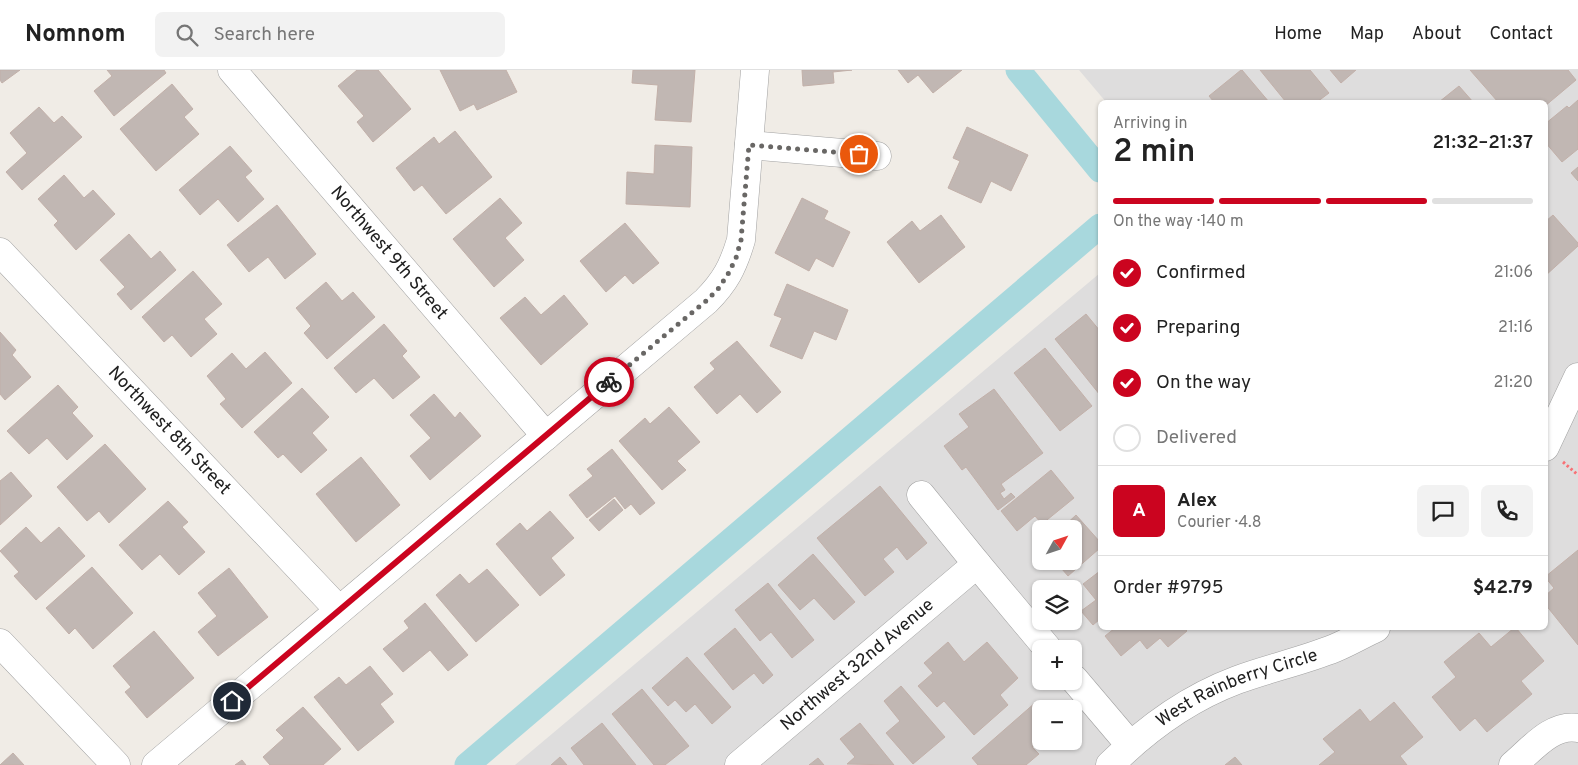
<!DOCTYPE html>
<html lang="en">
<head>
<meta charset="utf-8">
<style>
	body { margin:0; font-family:Overpass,sans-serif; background:#f2f2f2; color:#222; height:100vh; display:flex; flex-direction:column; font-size:19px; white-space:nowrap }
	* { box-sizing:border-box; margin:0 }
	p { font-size:16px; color:#767676 }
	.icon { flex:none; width:28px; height:28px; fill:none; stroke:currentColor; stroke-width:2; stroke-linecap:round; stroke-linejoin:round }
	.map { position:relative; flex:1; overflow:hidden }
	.details { position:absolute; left:1098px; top:30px; width:450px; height:530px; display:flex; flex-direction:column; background:#fff; border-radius:8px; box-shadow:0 1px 4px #0004 }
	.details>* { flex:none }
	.needle { width:32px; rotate:50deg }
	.tools { position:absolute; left:1032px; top:450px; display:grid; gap:10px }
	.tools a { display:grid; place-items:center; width:50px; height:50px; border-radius:8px; background:#fff; box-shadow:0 1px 4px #0004; font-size:25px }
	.pin { position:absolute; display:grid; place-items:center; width:42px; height:42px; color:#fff; margin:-21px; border:2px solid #fff; border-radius:50%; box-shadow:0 1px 5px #0007 }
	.courier { position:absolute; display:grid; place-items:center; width:50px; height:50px; margin:-25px; border:4px solid #cb041f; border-radius:50%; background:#fff; color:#222; box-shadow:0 1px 6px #0007 }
	.overview em { font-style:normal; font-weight:600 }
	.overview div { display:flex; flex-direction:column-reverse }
	.overview { display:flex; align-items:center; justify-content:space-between; height:85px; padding:0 15px }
	h1 { font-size:32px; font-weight:600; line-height:38px }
	.bar { display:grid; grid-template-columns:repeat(4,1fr); gap:8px 5px; align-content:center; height:60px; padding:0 15px }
	.bar i { height:6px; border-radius:4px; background:#e0e0e0 }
	.bar .current { background:#cb041f }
	.bar p { grid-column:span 4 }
	.line { display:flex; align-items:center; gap:12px; padding:0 15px; border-top:1px solid #e0e0e0 }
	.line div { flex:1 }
	.round { display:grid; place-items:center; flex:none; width:52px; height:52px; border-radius:8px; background:#f2f2f2 }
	ol { padding:0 15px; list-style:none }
	li { display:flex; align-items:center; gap:15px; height:55px }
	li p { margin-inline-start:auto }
	li .icon { padding:5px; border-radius:50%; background:#cb041f; color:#fff; stroke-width:4 }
	li:last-child { color:#767676 }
	li i { width:28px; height:28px; border:2px solid #e0e0e0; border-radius:50% }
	header { display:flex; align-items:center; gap:30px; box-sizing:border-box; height:70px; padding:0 25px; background:#fff; border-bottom:1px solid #e0e0e0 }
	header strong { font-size:24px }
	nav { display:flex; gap:28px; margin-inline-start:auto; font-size:18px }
	.search { width:350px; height:45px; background:#f2f2f2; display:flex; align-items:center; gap:12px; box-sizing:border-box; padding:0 18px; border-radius:8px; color:#767676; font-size:19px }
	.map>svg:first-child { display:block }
	.residential { fill:#dedddd; fill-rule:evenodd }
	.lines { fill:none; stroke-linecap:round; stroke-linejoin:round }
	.canal { stroke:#a8d8dd; stroke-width:25 }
	.building { fill:#c1b7b3; stroke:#c2b0a9 }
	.minor-casing { stroke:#a1a1a1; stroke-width:29 }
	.path { stroke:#f77175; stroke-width:3; stroke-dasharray:2.5 2.5; stroke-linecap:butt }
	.minor { stroke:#fff; stroke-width:28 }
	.done { stroke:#696765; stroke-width:5; stroke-dasharray:0 9 }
	.route { stroke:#cb041f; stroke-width:6 }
	.labels { text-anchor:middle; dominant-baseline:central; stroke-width:4.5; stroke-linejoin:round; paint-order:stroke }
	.street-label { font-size:18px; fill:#202020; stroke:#fff }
</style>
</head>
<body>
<header>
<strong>Nomnom</strong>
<div class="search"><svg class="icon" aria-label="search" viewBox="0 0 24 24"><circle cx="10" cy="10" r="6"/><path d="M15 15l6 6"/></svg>Search here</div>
<nav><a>Home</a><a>Map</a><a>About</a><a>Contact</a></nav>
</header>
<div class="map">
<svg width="1578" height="695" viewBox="0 0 1578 695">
	<rect width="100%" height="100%" fill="#f0ece6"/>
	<!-- residential -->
	<path class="residential" d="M 1079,0 L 1578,0 L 1578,695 L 515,695 L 1100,203 L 1100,558 L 1545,558 L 1545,32 L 1106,32 ZM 1041,459 L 1074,459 L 1074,491 L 1041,491 ZM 1041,519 L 1074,519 L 1074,551 L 1041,551 ZM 1041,579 L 1074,579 L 1074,611 L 1041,611 ZM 1041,639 L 1074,639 L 1074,671 L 1041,671 Z"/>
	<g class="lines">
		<!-- canal -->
		<g class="canal">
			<path d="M 1018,0 L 1100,100"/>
			<path d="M 467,695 L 1100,156"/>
		</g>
	</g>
	<!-- building -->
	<g class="building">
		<path d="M 0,0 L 20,0 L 2,13 L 0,10 Z"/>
		<path d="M 107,0 L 164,0 L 166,3 L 114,46 L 94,21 L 112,6 Z"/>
		<path d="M 357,0 L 378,0 L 411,39 L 373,72 L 357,52 L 364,46 L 338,16 Z"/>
		<path d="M 440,0 L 506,0 L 517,22 L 477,40 L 474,34 L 460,41 Z"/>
		<path d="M 633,0 L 695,0 L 691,52 L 655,50 L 658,15 L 632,13 Z"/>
		<path d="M 802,0 L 852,0 L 833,2 L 834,13 L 803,16 Z"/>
		<path d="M 898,0 L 962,0 L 933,23 L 918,5 L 908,13 Z"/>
		<path d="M 1241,0 L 1242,0 L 1269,32 L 1214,32 L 1209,26 Z"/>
		<path d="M 1260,0 L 1310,0 L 1329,23 L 1317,32 L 1286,32 Z"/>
		<path d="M 1330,0 L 1356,0 L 1341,13 Z"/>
		<path d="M 1470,0 L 1568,0 L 1576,10 L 1545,36 L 1545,32 L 1498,32 Z"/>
		<path d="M 172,14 L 193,39 L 184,47 L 199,64 L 156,101 L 120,59 Z"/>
		<path d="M 1459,16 L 1473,32 L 1439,32 Z"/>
		<path d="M 1578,30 L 1578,79 L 1562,92 L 1545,72 L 1545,54 L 1567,36 L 1569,38 Z"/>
		<path d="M 39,37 L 54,53 L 62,46 L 82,67 L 22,120 L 6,102 L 27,83 L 10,63 Z"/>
		<path d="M 967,57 L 1028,85 L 1011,121 L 991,111 L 981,133 L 948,118 L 960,91 L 953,88 Z"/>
		<path d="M 455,61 L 492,107 L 446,144 L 422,115 L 414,121 L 396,98 L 434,67 L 439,74 Z"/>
		<path d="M 655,75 L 692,77 L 690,137 L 626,134 L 627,102 L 654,104 Z"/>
		<path d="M 230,76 L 252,101 L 245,107 L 264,129 L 238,152 L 218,129 L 200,145 L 179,120 Z"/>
		<path d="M 1578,97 L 1578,111 L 1571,103 Z"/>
		<path d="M 64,105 L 84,128 L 93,120 L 115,144 L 76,180 L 54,155 L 58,151 L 38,129 Z"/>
		<path d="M 500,128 L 522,153 L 505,168 L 524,190 L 494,217 L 453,169 Z"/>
		<path d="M 802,128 L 828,141 L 824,149 L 850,162 L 833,197 L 816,188 L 809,201 L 775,183 Z"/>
		<path d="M 277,135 L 316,184 L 285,209 L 268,187 L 249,202 L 227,175 Z"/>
		<path d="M 941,145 L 965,177 L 919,213 L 887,172 L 912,151 L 920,161 Z"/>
		<path d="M 1553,145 L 1578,173 L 1578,176 L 1545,206 L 1545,152 Z"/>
		<path d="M 625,153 L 659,193 L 633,214 L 625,205 L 606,222 L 580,191 Z"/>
		<path d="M 129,164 L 151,189 L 160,181 L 176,200 L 131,240 L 117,224 L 125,217 L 100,190 Z"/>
		<path d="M 193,201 L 222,234 L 204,249 L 217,264 L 191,287 L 172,265 L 164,272 L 142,247 Z"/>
		<path d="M 326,212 L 342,231 L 353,222 L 375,247 L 327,289 L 304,263 L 311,256 L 296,238 Z"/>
		<path d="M 787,214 L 848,240 L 836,270 L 814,261 L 802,289 L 770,276 L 782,248 L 774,245 Z"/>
		<path d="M 564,225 L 588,254 L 541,295 L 500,248 L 525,227 L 541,245 Z"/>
		<path d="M 1086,244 L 1100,261 L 1100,325 L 1055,269 Z"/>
		<path d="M 384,254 L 407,281 L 402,286 L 420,307 L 393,329 L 374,308 L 356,323 L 334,298 Z"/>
		<path d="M 0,262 L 16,280 L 12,285 L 31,307 L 5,330 L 0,324 Z"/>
		<path d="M 737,271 L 781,322 L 757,343 L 740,324 L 717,344 L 694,317 L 715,299 L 710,293 Z"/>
		<path d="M 1045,278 L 1092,336 L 1060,361 L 1014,303 Z"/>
		<path d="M 265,282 L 292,313 L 242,358 L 220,334 L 226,329 L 207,306 L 232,283 L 246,299 Z"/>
		<path d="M 58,315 L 78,337 L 72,343 L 93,366 L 67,390 L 47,368 L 29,384 L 7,361 Z"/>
		<path d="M 302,318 L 329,347 L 312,363 L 327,380 L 301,403 L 283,384 L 278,388 L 254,362 Z"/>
		<path d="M 994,319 L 1043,383 L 1001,414 L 1005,420 L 1000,423 L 1004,429 L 1011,423 L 1015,427 L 998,440 L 966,397 L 962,400 L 944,376 L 969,357 L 959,344 Z"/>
		<path d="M 434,324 L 455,348 L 460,342 L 481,366 L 430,410 L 410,386 L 431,368 L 410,345 Z"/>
		<path d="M 669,337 L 700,372 L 677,391 L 686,400 L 662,420 L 619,371 L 645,348 L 650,354 Z"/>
		<path d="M 105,374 L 146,419 L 109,453 L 99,441 L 87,451 L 57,417 Z"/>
		<path d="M 612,379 L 655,433 L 640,445 L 631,434 L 625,439 L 615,426 L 587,448 L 569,425 L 593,406 L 587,399 Z"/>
		<path d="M 361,387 L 400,435 L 356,472 L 316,424 Z"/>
		<path d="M 1051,400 L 1074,428 L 1042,454 L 1035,446 L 1017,461 L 1001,441 Z"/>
		<path d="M 11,402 L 32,426 L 0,455 L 0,411 Z"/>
		<path d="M 880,416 L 927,473 L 907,490 L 897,477 L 883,489 L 894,502 L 865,526 L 817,468 Z"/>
		<path d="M 614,429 L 623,440 L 599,461 L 589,450 Z"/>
		<path d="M 168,431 L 188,452 L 182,457 L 205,482 L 179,505 L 160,484 L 142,500 L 119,475 Z"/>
		<path d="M 550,441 L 574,468 L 551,488 L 565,505 L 540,526 L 496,474 L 520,453 L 527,461 Z"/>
		<path d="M 1076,445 L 1100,472 L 1100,478 L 1068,506 L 1055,491 L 1074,491 L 1074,459 L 1061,459 Z"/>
		<path d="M 26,457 L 41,473 L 59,457 L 85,486 L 36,530 L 14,506 L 19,502 L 0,481 Z"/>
		<path d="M 1041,477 L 1041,491 L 1047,491 L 1044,495 L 1033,484 Z"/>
		<path d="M 1578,480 L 1578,575 L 1545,534 L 1545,526 L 1554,518 L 1545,507 Z"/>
		<path d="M 813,484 L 855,532 L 834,550 L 814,528 L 800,540 L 778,515 Z"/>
		<path d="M 92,497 L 133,543 L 93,579 L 75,558 L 69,564 L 46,538 Z"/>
		<path d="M 229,498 L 268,547 L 218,586 L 198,562 L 217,546 L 198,523 Z"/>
		<path d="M 487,499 L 519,535 L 476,572 L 436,525 L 460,504 L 469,514 Z"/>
		<path d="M 1100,501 L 1100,549 L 1093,555 L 1081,541 L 1096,530 L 1083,514 Z"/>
		<path d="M 768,513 L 814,570 L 792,588 L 771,562 L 760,571 L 735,540 Z"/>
		<path d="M 425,533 L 468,585 L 448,601 L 430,580 L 403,602 L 383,579 L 409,558 L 404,551 Z"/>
		<path d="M 735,558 L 773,605 L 763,614 L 754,603 L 733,620 L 704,584 Z"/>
		<path d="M 1115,558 L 1184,558 L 1187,561 L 1168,577 L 1160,568 L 1147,579 L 1140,570 L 1121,586 L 1105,566 Z"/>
		<path d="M 1514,558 L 1516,558 L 1544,591 L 1521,611 L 1532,624 L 1487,662 L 1475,648 L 1460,661 L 1432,627 L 1456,607 L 1444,592 L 1479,563 L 1491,577 Z"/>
		<path d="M 154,561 L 194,608 L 147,648 L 125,622 L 131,617 L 113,596 Z"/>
		<path d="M 948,572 L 964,592 L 987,572 L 1018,608 L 1000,625 L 1008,635 L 974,665 L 944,631 L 937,637 L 918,616 L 933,603 L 924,593 Z"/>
		<path d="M 687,587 L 731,637 L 712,654 L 695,634 L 686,642 L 675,630 L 668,636 L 652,618 Z"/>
		<path d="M 370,596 L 393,624 L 380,634 L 394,652 L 358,681 L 314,627 L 339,607 L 346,615 Z"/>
		<path d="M 901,616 L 945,667 L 913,694 L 886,663 L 900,651 L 884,631 Z"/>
		<path d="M 642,619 L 689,676 L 665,695 L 654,695 L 612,644 Z"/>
		<path d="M 1036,632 L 1042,639 L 1041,669 L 1032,677 L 1039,684 L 1026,695 L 978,695 L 972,688 Z"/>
		<path d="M 1394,632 L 1423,667 L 1400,686 L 1407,695 L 1319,695 L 1335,682 L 1323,669 L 1360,639 L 1370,652 Z"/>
		<path d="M 303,637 L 341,679 L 323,695 L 270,695 L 263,687 L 284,668 L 276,660 Z"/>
		<path d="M 602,653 L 636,695 L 584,695 L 571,678 Z"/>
		<path d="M 860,653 L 894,695 L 847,694 L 855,687 L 840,669 Z"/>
		<path d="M 13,683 L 24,695 L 0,695 Z"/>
		<path d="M 560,687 L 567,695 L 551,695 Z"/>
		<path d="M 1235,687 L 1242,695 L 1225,695 Z"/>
		<path d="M 818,688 L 824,695 L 809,695 Z"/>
		<path d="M 242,690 L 246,695 L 235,695 Z"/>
	</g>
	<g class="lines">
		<!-- minor casing -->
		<g class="minor-casing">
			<g id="minor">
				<path id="s1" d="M 232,0 L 546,366"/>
				<path d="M 749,75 L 877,86"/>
				<path id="s2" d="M 0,182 L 339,540"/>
				<path d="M 1545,377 L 1578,307"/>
				<path d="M 921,425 L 977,494 L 1048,579"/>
				<path d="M 0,573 L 116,695"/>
				<path d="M 1074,609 L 1130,675"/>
				<path d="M 156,695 L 706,231 C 725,212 733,197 741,170 L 755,0"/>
				<path id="s3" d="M 739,695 L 977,494"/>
				<path id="s4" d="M 1110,695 C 1146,659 1189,628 1237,610 C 1269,598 1303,591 1335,578 C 1349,572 1363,564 1376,558"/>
				<path d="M 1513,695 C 1531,680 1552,653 1578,658"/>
			</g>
		</g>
		<!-- path -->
		<path class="path" d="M 1563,392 L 1578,405"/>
		<!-- minor -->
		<use href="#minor" class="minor"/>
	</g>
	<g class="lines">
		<!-- done -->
		<path class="done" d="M 609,312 L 706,231 L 718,219 L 728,204 L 736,188 L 741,170 L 749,75 L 859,84"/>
		<!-- route -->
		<path class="route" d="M 232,631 L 609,312"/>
	</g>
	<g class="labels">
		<!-- street labels -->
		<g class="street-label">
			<text stroke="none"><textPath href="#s1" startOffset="241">Northwest 9th Street</textPath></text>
			<text stroke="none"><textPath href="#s2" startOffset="246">Northwest 8th Street</textPath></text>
			<text stroke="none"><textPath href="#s3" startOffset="155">Northwest 32nd Avenue</textPath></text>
			<text stroke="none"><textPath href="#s4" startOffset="151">West Rainberry Circle</textPath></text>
		</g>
	</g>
</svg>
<div class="tools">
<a><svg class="needle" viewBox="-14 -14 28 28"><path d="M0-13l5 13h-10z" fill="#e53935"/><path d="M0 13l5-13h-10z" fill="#767676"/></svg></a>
<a><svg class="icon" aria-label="layers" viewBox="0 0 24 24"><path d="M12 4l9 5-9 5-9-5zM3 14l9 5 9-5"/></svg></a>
<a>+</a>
<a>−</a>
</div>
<div class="pin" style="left:859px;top:84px;background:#ea580c"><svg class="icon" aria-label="bag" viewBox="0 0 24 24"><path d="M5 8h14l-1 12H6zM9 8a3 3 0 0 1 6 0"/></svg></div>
<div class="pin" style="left:232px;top:631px;background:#1f2937"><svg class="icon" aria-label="home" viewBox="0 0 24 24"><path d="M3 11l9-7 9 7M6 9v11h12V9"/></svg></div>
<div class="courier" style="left:609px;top:312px"><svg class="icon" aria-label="bike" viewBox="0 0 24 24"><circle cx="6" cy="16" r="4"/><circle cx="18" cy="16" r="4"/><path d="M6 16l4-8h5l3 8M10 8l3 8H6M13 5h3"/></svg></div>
<section class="details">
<div class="overview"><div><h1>2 min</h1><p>Arriving in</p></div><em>21:32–21:37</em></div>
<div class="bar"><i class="current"></i><i class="current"></i><i class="current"></i><i></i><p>On the way · 140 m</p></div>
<ol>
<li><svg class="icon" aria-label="check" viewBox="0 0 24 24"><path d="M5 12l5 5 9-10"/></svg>Confirmed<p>21:06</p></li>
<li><svg class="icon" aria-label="check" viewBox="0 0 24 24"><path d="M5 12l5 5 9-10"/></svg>Preparing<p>21:16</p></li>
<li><svg class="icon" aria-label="check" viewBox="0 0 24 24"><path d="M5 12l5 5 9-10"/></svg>On the way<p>21:20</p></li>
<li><i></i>Delivered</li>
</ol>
<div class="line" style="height:90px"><b class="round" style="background:#cb041f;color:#fff">A</b><div><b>Alex</b><p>Courier · 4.8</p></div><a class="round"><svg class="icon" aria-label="chat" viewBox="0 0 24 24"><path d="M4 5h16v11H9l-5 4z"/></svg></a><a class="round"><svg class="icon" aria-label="phone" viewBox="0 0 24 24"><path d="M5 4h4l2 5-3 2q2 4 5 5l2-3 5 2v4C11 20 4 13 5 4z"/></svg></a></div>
<div class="line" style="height:65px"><div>Order #9795</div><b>$42.79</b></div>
</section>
</div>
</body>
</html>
